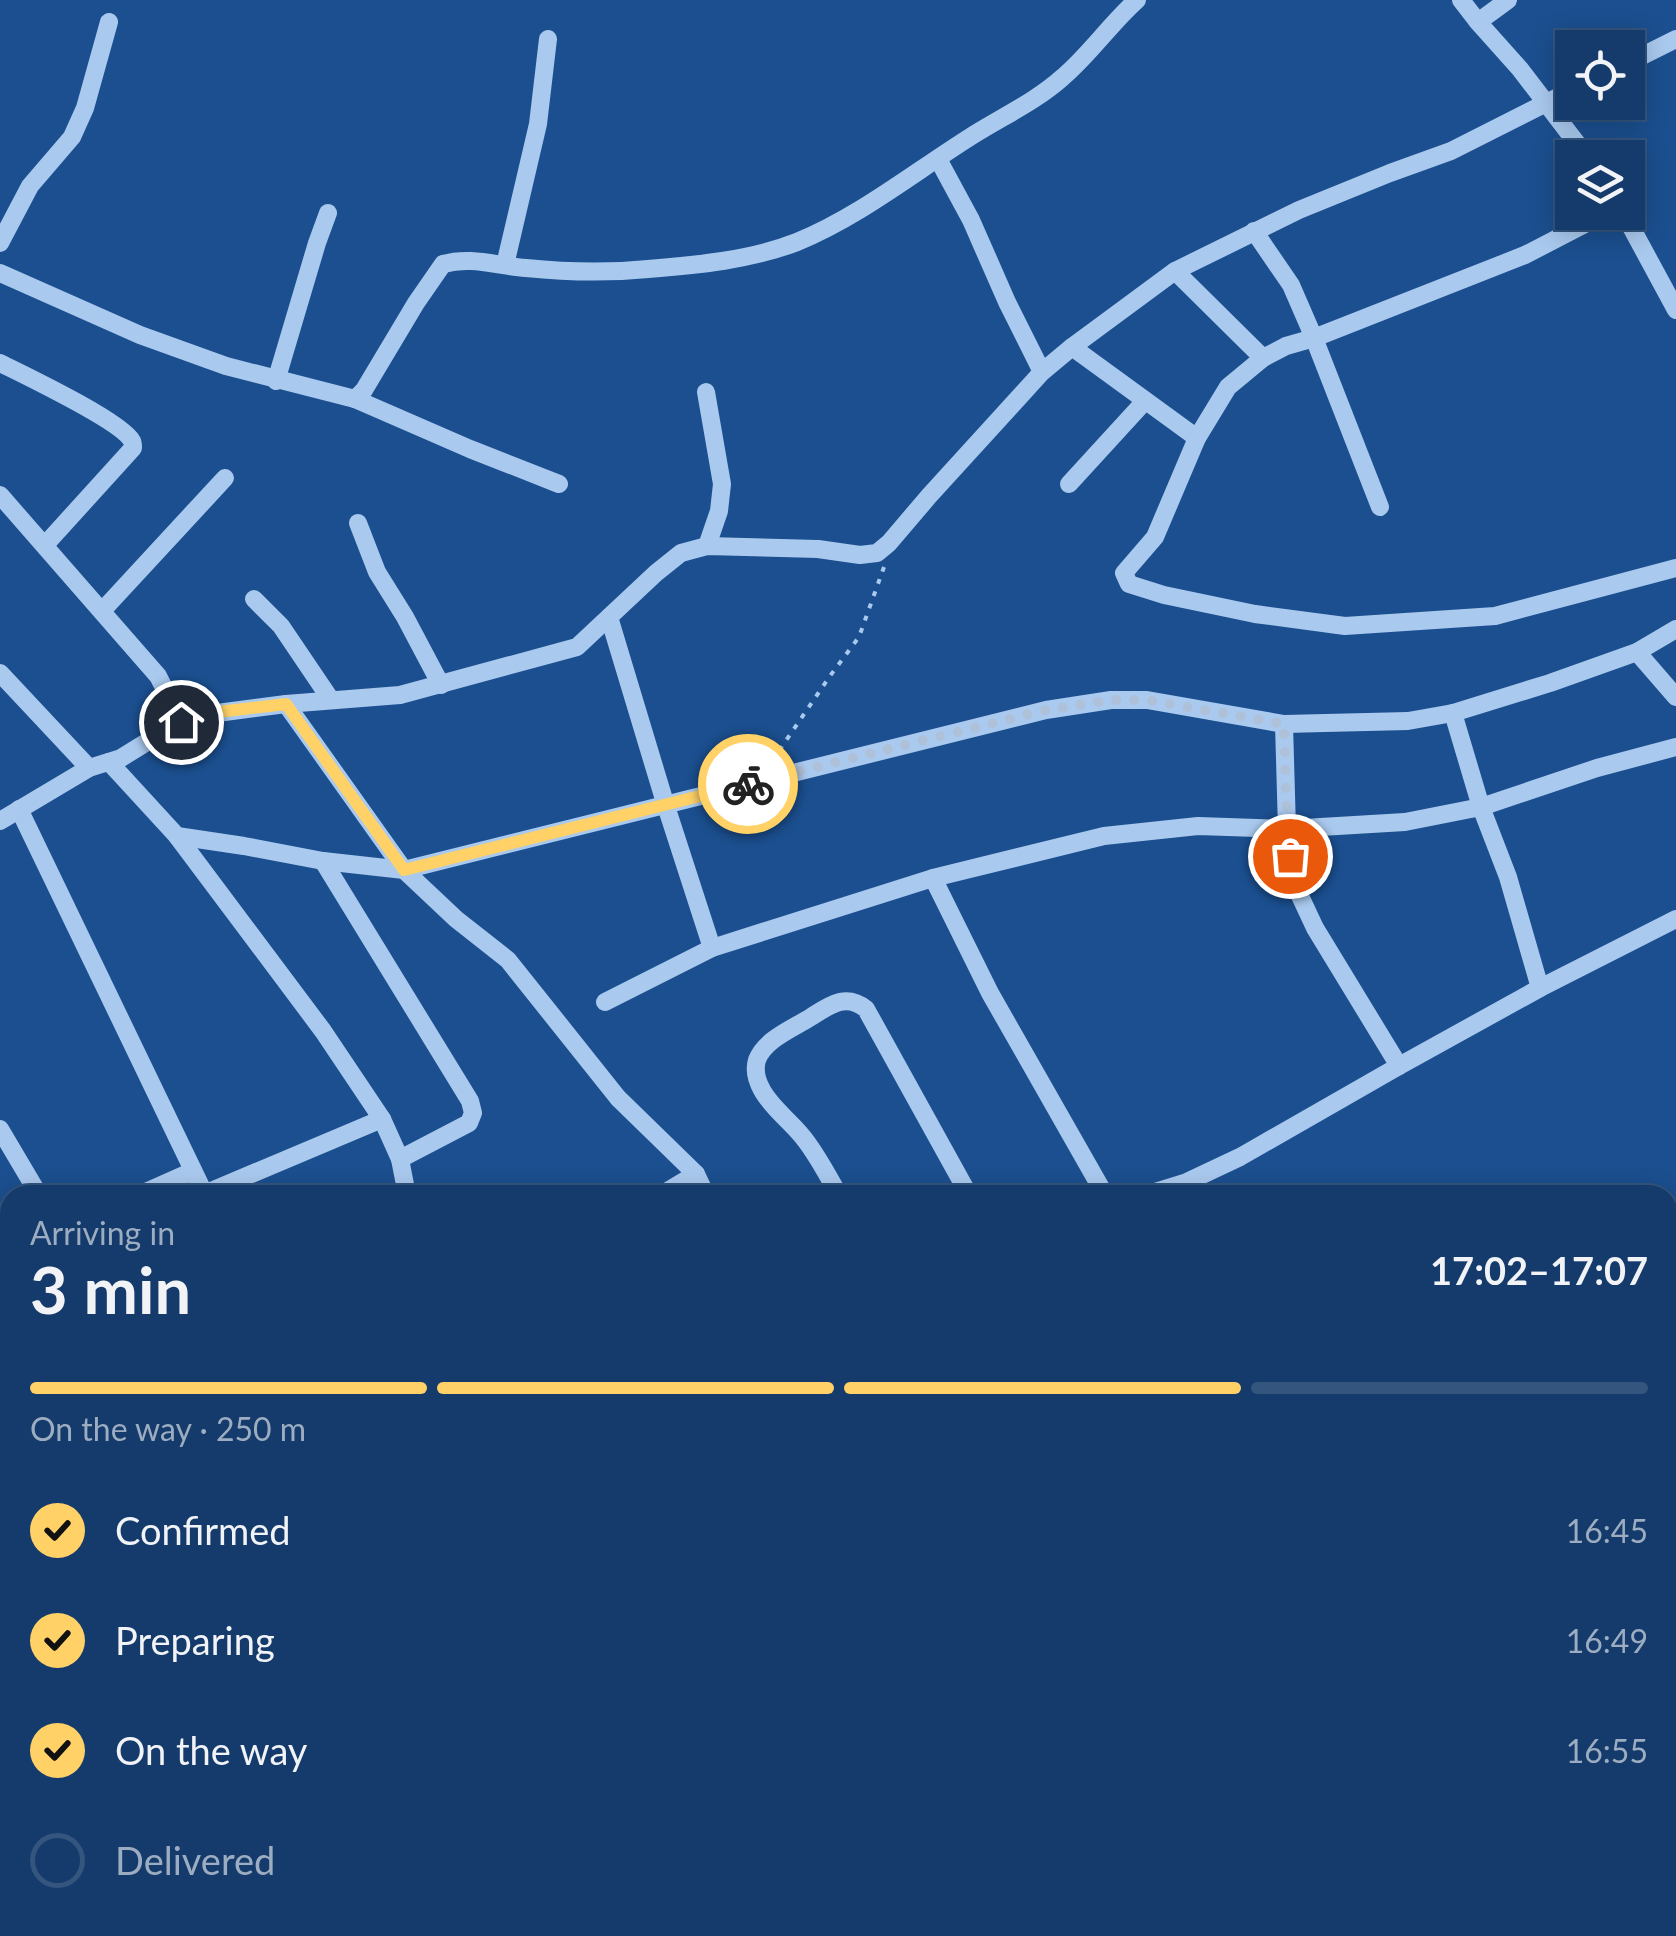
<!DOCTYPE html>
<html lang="en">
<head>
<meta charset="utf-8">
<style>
	body { margin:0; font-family:Lato,sans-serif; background:#1d4271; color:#f1f3f6; height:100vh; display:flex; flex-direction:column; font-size:38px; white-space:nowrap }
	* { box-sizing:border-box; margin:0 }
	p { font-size:32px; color:#9dadc1 }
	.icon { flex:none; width:55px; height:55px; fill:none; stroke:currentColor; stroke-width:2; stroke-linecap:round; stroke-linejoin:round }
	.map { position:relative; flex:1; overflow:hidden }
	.drawer { position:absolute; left:0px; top:1185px; width:1678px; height:752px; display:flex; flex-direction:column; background:#143b6b; border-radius:30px 30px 0 0; box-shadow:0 5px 25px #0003,0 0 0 2px #33557e }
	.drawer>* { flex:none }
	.fabs { position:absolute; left:1555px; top:30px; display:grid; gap:20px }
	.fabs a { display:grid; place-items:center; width:90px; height:90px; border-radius:0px; background:#143b6b; box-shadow:0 5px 25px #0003,0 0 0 2px #33557e; font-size:50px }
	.pin { position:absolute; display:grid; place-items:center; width:85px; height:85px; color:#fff; margin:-42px; border:5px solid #fff; border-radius:50%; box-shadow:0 2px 10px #0007 }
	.courier { position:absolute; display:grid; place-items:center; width:100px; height:100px; margin:-50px; border:8px solid #ffd166; border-radius:50%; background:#fff; color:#222; box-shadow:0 2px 12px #0007 }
	.overview em { font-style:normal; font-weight:700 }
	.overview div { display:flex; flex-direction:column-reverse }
	.overview { display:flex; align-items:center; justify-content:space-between; height:170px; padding:0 30px }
	h1 { font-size:65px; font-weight:700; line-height:75px }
	.bar { display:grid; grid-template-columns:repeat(4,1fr); gap:15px 10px; align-content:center; height:120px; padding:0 30px }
	.bar i { height:12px; border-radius:8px; background:#33557e }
	.bar .on { background:#ffd166 }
	.bar p { grid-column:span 4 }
	ol { padding:0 30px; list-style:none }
	li { display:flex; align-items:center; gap:30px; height:110px }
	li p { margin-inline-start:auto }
	li .icon { padding:10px; border-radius:50%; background:#ffd166; color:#111; stroke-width:4 }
	li:last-child { color:#9dadc1 }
	li i { width:55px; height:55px; border:5px solid #33557e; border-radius:50% }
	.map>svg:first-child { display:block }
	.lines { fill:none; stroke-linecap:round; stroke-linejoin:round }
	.path { stroke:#a9c9ee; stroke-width:4; stroke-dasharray:5 8; stroke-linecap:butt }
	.minor { stroke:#a9c9ee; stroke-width:18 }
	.done { stroke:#afc1d8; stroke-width:10; stroke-dasharray:0 18 }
	.route { stroke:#ffd166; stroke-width:12 }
</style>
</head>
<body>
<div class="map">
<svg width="1676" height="1936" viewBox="0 0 1676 1936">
	<rect width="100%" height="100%" fill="#1b4f8f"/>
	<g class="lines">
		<!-- path -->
		<path class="path" d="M 772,761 L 830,676 L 859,637 L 884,567"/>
		<!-- minor -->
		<g class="minor">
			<path d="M 1461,0 L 1478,22 L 1520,69 L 1588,158"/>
			<path d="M 1478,22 L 1508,0"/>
			<path d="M 1628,63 L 1676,39"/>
			<path d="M 938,159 L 971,220 L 1007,302 L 1042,372"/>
			<path d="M 1623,212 L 1676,310"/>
			<path d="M 1254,231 L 1291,285 L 1314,338 L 1380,507"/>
			<path d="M 0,243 L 30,186 L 72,137 L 85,108 L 109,22"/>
			<path d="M 505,265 L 538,124 L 548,39"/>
			<path d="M 1175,271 L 1263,358 L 1286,346 L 1314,338 L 1525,255 L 1608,212"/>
			<path d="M 0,273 L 140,335 L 226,366 L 355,399 L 364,390 L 416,303 L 443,264 C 472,256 496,266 526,268 C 566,272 608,273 648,269 C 698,265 751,260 797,242 C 858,217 912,174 967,139 C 999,118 1034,103 1063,77 C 1090,54 1111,23 1137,0"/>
			<path d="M 1072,347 L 1197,438"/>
			<path d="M 1263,358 L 1228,387 L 1197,438 L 1155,537 L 1124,573 L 1129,584 L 1164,595 L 1255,614 L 1345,626 L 1495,616 L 1676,568"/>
			<path d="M 0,363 C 24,375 121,421 132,441 C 133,443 133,446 133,448 L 45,545"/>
			<path d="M 276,381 L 317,243 L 328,213"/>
			<path d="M 706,392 L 722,484 L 719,511 L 707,546"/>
			<path d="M 355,399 L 470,449 L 559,484"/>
			<path d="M 1069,484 L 1145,401"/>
			<path d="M 0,495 L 158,676 L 181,721"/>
			<path d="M 358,523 L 377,572 L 405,617 L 441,685"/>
			<path d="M 254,599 L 281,626 L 331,700"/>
			<path d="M 102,611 L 225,478"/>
			<path d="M 609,617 L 666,806 L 712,948"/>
			<path d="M 1637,652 L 1676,697"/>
			<path d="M 0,673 L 89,768"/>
			<path d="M 286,704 L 404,870 L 456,919 L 508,960 L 618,1098 L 696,1174 L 706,1195"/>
			<path d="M 1453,713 L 1481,807 L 1508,877 L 1540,988"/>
			<path d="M 1284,724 L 1287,829 L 1294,883 L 1315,928 L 1399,1066"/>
			<path d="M 109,762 L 177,836 L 244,846 L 323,861 L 404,870 L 1046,710 L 1111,700 L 1147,700 L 1284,724 L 1408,721 L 1453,713 L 1550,683 L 1637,652 L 1676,629"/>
			<path d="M 19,809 L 205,1195"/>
			<path d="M 0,821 L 89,768 L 121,758 L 181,721 L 202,715 L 286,704 L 400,695 L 577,647 L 656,573 L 681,553 L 707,546 L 818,549 L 860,555 L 877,553 L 889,543 L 929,496 L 1042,372 L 1072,347 L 1175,271 L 1299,210 L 1390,173 L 1451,151 L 1572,90"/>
			<path d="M 177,836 L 323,1031 L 382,1119 L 400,1159 L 407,1195"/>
			<path d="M 323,861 L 470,1101 L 473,1113 L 469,1123 L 400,1159"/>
			<path d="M 933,878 L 990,993 L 1105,1195"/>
			<path d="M 605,1002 L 712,948 L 933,878 L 1104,836 L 1198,826 L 1287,829 L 1405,822 L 1481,807 L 1597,768 L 1676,747"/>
			<path d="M 0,1129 L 39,1195"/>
			<path d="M 204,1194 L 382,1119"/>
			<path d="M 139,1195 L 193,1171"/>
			<path d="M 661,1195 L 696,1174"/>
			<path d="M 839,1195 C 827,1175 817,1154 802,1136 C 790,1121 771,1107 762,1090 C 757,1081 754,1070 757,1060 C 765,1039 794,1028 811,1017 C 830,1005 846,993 866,1009 L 969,1195"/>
			<path d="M 1145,1195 L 1187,1182 L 1240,1157 L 1399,1066 L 1540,988 L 1676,919"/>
			<path d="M 0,1271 L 10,1286"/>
			<path d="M 3,1367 L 10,1384"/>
			<path d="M 1668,1453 L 1676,1449"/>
			<path d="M 0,1534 L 10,1558"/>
			<path d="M 0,1763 L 10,1766"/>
			<path d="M 1668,1791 L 1676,1786"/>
			<path d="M 0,1814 L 10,1808"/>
			<path d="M 435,1928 L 460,1936"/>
			<path d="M 1651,1928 L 1659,1936"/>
			<path d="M 405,1936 L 413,1928"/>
		</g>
	</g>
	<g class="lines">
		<!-- done -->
		<path class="done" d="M 748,784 L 1046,710 L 1111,700 L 1147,700 L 1284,724 L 1287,829 L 1290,856"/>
		<!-- route -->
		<path class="route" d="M 181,722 L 218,712 L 286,704 L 404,870 L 748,784"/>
	</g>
</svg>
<div class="fabs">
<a><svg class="icon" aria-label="locate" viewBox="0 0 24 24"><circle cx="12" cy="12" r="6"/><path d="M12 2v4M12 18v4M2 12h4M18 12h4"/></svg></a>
<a><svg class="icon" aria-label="layers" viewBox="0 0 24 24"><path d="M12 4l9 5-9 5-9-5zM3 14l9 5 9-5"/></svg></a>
</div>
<div class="pin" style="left:1290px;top:856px;background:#ea580c"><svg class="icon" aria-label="bag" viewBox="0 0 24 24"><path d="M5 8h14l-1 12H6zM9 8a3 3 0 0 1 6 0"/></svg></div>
<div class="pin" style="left:181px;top:722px;background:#1f2937"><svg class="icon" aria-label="home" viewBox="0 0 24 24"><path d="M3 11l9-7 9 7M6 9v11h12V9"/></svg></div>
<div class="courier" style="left:748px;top:784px"><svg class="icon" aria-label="bike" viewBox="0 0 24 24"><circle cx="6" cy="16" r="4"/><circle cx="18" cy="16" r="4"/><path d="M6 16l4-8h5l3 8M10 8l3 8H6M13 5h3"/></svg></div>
<section class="drawer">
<div class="overview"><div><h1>3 min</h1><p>Arriving in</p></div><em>17:02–17:07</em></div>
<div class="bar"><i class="on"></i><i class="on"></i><i class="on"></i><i></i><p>On the way · 250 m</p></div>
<ol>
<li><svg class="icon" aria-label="check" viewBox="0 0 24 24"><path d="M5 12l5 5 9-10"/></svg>Confirmed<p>16:45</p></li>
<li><svg class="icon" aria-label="check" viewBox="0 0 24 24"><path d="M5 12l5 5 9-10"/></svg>Preparing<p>16:49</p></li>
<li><svg class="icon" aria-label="check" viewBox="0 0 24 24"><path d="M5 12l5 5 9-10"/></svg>On the way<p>16:55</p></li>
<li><i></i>Delivered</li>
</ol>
</section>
</div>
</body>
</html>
